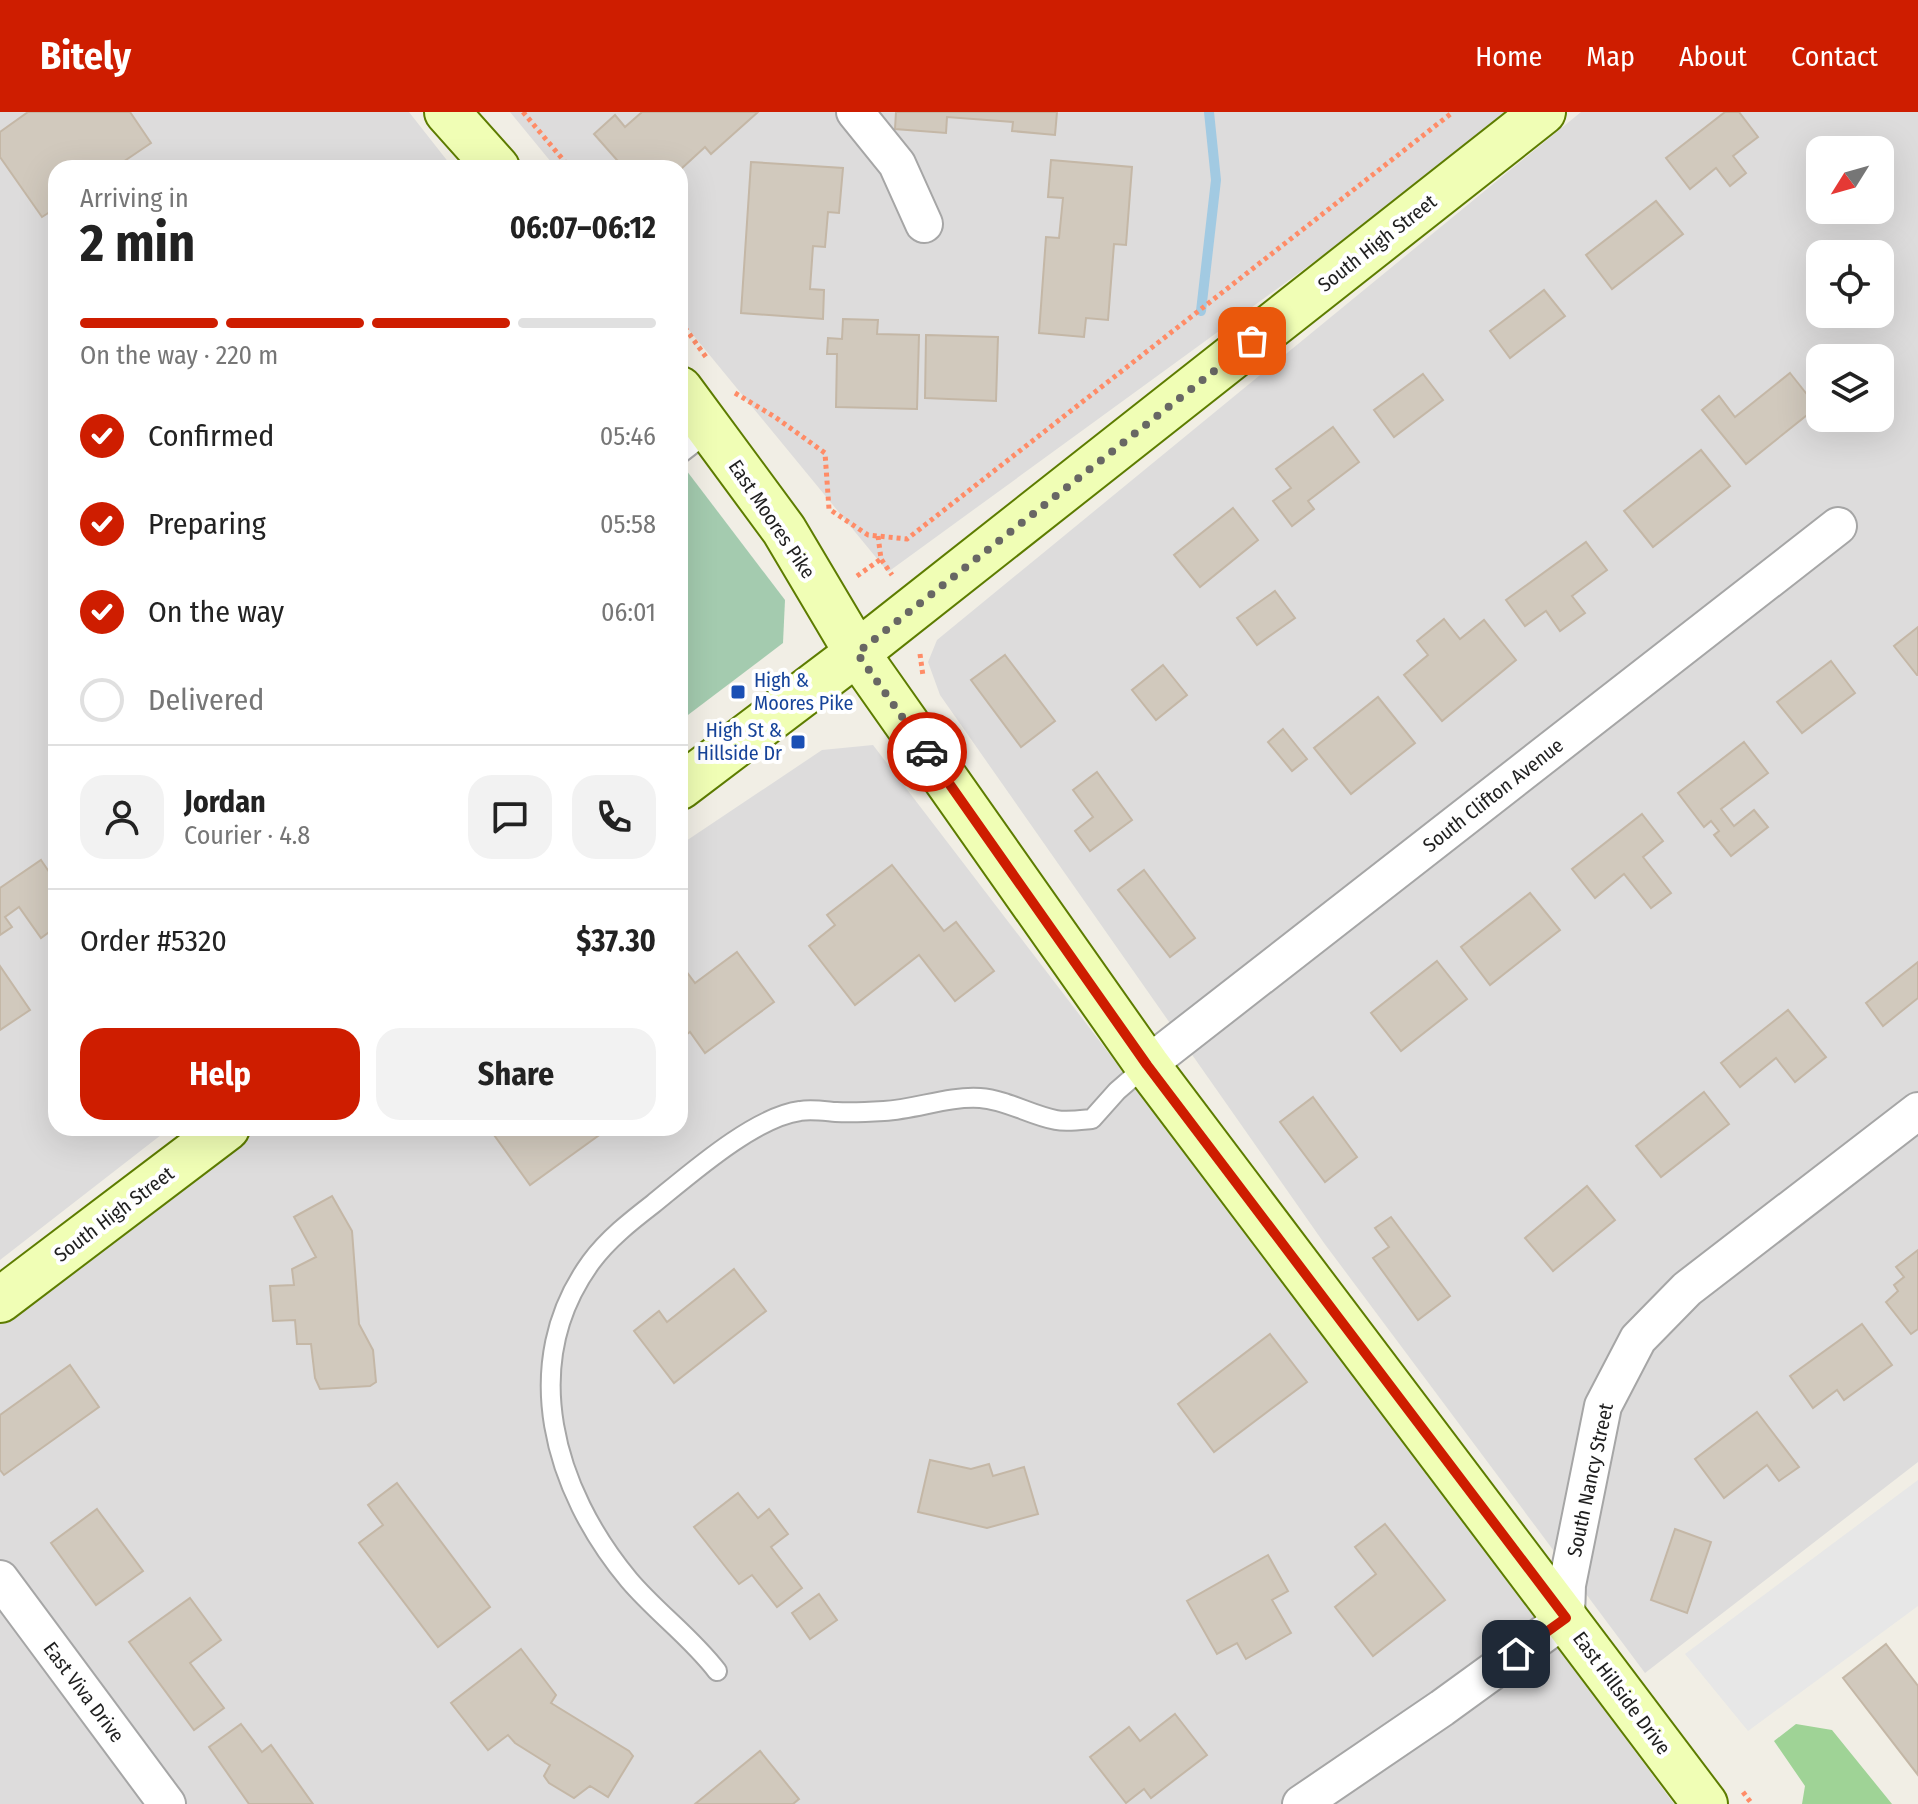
<!DOCTYPE html>
<html lang="en">
<head>
<meta charset="utf-8">
<style>
	body { margin:0; font-family:"Fira Sans Condensed",sans-serif; background:#f2f2f2; color:#222; height:100vh; display:flex; flex-direction:column; font-size:30px; white-space:nowrap }
	* { box-sizing:border-box; margin:0 }
	p { font-size:26px; color:#767676 }
	.icon { flex:none; width:44px; height:44px; fill:none; stroke:currentColor; stroke-width:2; stroke-linecap:round; stroke-linejoin:round }
	.map { position:relative; flex:1; overflow:hidden }
	.sheet { position:absolute; left:48px; top:48px; width:640px; height:976px; display:flex; flex-direction:column; background:#fff; border-radius:24px; box-shadow:0 8px 32px #0002 }
	.sheet>* { flex:none }
	.needle { width:52px; rotate:233deg }
	.tools { position:absolute; left:1806px; top:24px; display:grid; gap:16px }
	.tools a { display:grid; place-items:center; width:88px; height:88px; border-radius:16px; background:#fff; box-shadow:0 8px 32px #0002; font-size:40px }
	.pin { position:absolute; display:grid; place-items:center; width:68px; height:68px; color:#fff; margin:-34px; border-radius:16px; box-shadow:0 4px 12px #0006 }
	.courier { position:absolute; display:grid; place-items:center; width:80px; height:80px; margin:-40px; border:6px solid #ce1d00; border-radius:50%; background:#fff; color:#222; box-shadow:0 2px 10px #0007 }
	.headline em { font-style:normal; font-weight:700 }
	.headline div { display:flex; flex-direction:column-reverse }
	.headline { display:flex; align-items:center; justify-content:space-between; height:136px; padding:0 32px }
	h1 { font-size:52px; font-weight:700; line-height:60px }
	.bar { display:grid; grid-template-columns:repeat(4,1fr); gap:12px 8px; align-content:center; height:96px; padding:0 32px }
	.bar i { height:10px; border-radius:6px; background:#e0e0e0 }
	.bar .on { background:#ce1d00 }
	.bar p { grid-column:span 4 }
	.line { display:flex; align-items:center; gap:20px; padding:0 32px; border-top:2px solid #e0e0e0 }
	.line div { flex:1 }
	.round { display:grid; place-items:center; flex:none; width:84px; height:84px; border-radius:24px; background:#f2f2f2 }
	ol { padding:0 32px; list-style:none }
	li { display:flex; align-items:center; gap:24px; height:88px }
	li p { margin-inline-start:auto }
	li .icon { padding:8px; border-radius:50%; background:#ce1d00; color:#fff; stroke-width:4 }
	li:last-child { color:#767676 }
	li i { width:44px; height:44px; border:4px solid #e0e0e0; border-radius:50% }
	.primary-button { display:flex; gap:16px; margin-top:auto; padding:16px 32px }
	.primary-button a { flex:1; height:92px; border-radius:24px; background:#ce1d00; color:#fff; font-size:32px; font-weight:700; line-height:92px; text-align:center }
	.primary-button a+a { background:#f2f2f2; color:#222 }
	header { display:flex; align-items:center; gap:48px; box-sizing:border-box; height:112px; padding:0 40px; background:#ce1d00; color:#fff }
	header strong { font-size:38px }
	nav { display:flex; gap:44px; margin-inline-start:auto; font-size:28px }
	.map>svg:first-child { display:block }
	.residential { fill:#dddcdc; fill-rule:evenodd }
	.forest { fill:#9fd396 }
	.cemetery { fill:#a4cbaf }
	.parking { fill:#e7e7e7 }
	.lines { fill:none; stroke-linecap:round; stroke-linejoin:round }
	.stream { stroke:#a2cae2; stroke-width:10 }
	.building { fill:#d1c9bd; stroke:#c4b7a6; stroke-width:2 }
	.lane-casing { stroke:#a6a6a6; stroke-width:22 }
	.street-casing { stroke:#a6a6a6; stroke-width:40 }
	.secondary-casing { stroke:#5d7c00; stroke-width:48 }
	.path { stroke:#ff8c67; stroke-width:5; stroke-dasharray:4 4; stroke-linecap:butt }
	.lane { stroke:#fff; stroke-width:18 }
	.street { stroke:#fff; stroke-width:36 }
	.secondary { stroke:#f0feb5; stroke-width:44 }
	.done { stroke:#686764; stroke-width:8; stroke-dasharray:0 14.4 }
	.route { stroke:#ce1d00; stroke-width:10 }
	.transit-dot { fill:#1a4fb4; stroke:#fff; stroke-width:3 }
	.labels { text-anchor:middle; dominant-baseline:central; stroke-width:8; stroke-linejoin:round; paint-order:stroke }
	.street-label { font-size:20px; fill:#1f1f1f; stroke:#fff }
	.transit-label { font-size:20px; fill:#164399; stroke:#fff; text-anchor:start }
</style>
</head>
<body>
<header>
<strong>Bitely</strong>
<nav><a>Home</a><a>Map</a><a>About</a><a>Contact</a></nav>
</header>
<div class="map">
<svg width="1918" height="1692" viewBox="0 0 1918 1692">
	<rect width="100%" height="100%" fill="#f1eee5"/>
	<!-- residential -->
	<g class="residential">
		<path d="M 0,0 L 409,0 L 453,56 L 56,56 L 56,1016 L 170,1016 L 0,1148 Z"/>
		<path d="M 510,0 L 1520,0 L 888,460 L 680,207 L 680,56 L 556,56 Z"/>
		<path d="M 1581,0 L 1918,0 L 1918,1350 L 1645,1561 L 1324,1131 L 940,583 L 928,550 L 937,528 ZM 1820,38 L 1880,38 L 1880,98 L 1820,98 ZM 1820,142 L 1880,142 L 1880,202 L 1820,202 ZM 1820,246 L 1880,246 L 1880,306 L 1820,306 Z"/>
		<path d="M 873,633 L 1392,1311 L 1674,1692 L 0,1692 L 0,1189 L 46,1154 L 254,1016 L 680,1016 L 680,733 L 822,638 Z"/>
	</g>
	<!-- forest -->
	<path class="forest" d="M 1796,1612 L 1832,1618 L 1892,1692 L 1802,1692 L 1805,1674 L 1774,1629 Z"/>
	<!-- cemetery -->
	<path class="cemetery" d="M 680,350 L 785,488 L 783,531 L 680,609 Z"/>
	<!-- parking -->
	<path class="parking" d="M 1918,1368 L 1918,1494 L 1748,1619 L 1685,1542 Z"/>
	<g class="lines">
		<!-- stream -->
		<path class="stream" d="M 1201,199 L 1216,68 L 1209,0"/>
	</g>
	<!-- building -->
	<g class="building">
		<path d="M 28,0 L 130,0 L 151,31 L 114,56 L 56,56 L 56,96 L 42,105 L 0,45 L 0,20 Z"/>
		<path d="M 642,0 L 758,0 L 711,42 L 705,35 L 680,58 L 624,56 L 594,22 L 615,3 L 625,15 Z"/>
		<path d="M 896,0 L 1057,0 L 1055,23 L 1012,19 L 1013,10 L 947,5 L 946,21 L 895,17 Z"/>
		<path d="M 1725,0 L 1739,0 L 1758,25 L 1733,44 L 1746,61 L 1730,74 L 1716,56 L 1690,77 L 1666,46 Z"/>
		<path d="M 1051,48 L 1132,55 L 1126,133 L 1114,132 L 1108,208 L 1086,206 L 1084,225 L 1039,221 L 1046,125 L 1059,126 L 1063,86 L 1048,85 Z"/>
		<path d="M 751,50 L 843,56 L 839,101 L 828,100 L 825,135 L 813,134 L 810,177 L 824,178 L 823,207 L 741,201 Z"/>
		<path d="M 1656,89 L 1683,122 L 1612,177 L 1586,143 Z"/>
		<path d="M 1544,178 L 1565,204 L 1510,246 L 1490,219 Z"/>
		<path d="M 843,207 L 878,208 L 877,222 L 919,223 L 917,297 L 836,295 L 837,242 L 827,242 L 828,226 L 842,227 Z"/>
		<path d="M 926,223 L 998,225 L 996,289 L 925,286 Z"/>
		<path d="M 1790,261 L 1817,295 L 1746,352 L 1702,298 L 1719,284 L 1735,305 Z"/>
		<path d="M 1423,262 L 1443,288 L 1394,325 L 1374,298 Z"/>
		<path d="M 1333,315 L 1359,350 L 1308,389 L 1314,397 L 1292,414 L 1273,389 L 1291,376 L 1276,357 Z"/>
		<path d="M 1701,338 L 1730,374 L 1653,435 L 1624,399 Z"/>
		<path d="M 1233,396 L 1258,428 L 1200,475 L 1174,443 Z"/>
		<path d="M 1586,430 L 1607,458 L 1572,484 L 1585,501 L 1560,519 L 1546,499 L 1525,514 L 1506,488 Z"/>
		<path d="M 1275,479 L 1295,506 L 1257,533 L 1237,506 Z"/>
		<path d="M 1444,507 L 1460,527 L 1484,508 L 1516,548 L 1442,609 L 1404,563 L 1428,543 L 1417,529 Z"/>
		<path d="M 1918,515 L 1918,563 L 1917,563 L 1894,534 Z"/>
		<path d="M 1005,543 L 1055,609 L 1021,635 L 971,568 Z"/>
		<path d="M 1831,549 L 1855,581 L 1802,621 L 1777,590 Z"/>
		<path d="M 1163,553 L 1187,583 L 1156,608 L 1132,578 Z"/>
		<path d="M 1378,585 L 1415,631 L 1351,682 L 1314,636 Z"/>
		<path d="M 1283,617 L 1307,647 L 1292,659 L 1268,630 Z"/>
		<path d="M 1744,630 L 1768,661 L 1721,697 L 1734,714 L 1754,698 L 1768,715 L 1731,744 L 1714,723 L 1719,719 L 1711,709 L 1704,715 L 1678,681 Z"/>
		<path d="M 1097,660 L 1132,708 L 1090,739 L 1075,719 L 1093,705 L 1073,678 Z"/>
		<path d="M 1642,702 L 1663,729 L 1643,745 L 1671,781 L 1651,796 L 1624,762 L 1595,786 L 1572,757 Z"/>
		<path d="M 41,748 L 56,770 L 56,815 L 41,826 L 19,795 L 5,805 L 12,815 L 0,823 L 0,776 Z"/>
		<path d="M 892,753 L 944,819 L 956,810 L 994,859 L 955,889 L 919,843 L 855,893 L 809,834 L 835,813 L 827,803 Z"/>
		<path d="M 1144,758 L 1195,826 L 1170,845 L 1118,778 Z"/>
		<path d="M 1530,781 L 1560,818 L 1490,873 L 1461,835 Z"/>
		<path d="M 737,840 L 774,890 L 705,941 L 690,920 L 680,927 L 680,851 L 695,871 Z"/>
		<path d="M 1437,849 L 1467,887 L 1401,939 L 1371,901 Z"/>
		<path d="M 1918,850 L 1918,886 L 1883,914 L 1866,891 Z"/>
		<path d="M 0,854 L 30,898 L 0,918 Z"/>
		<path d="M 1788,898 L 1826,945 L 1795,970 L 1776,946 L 1740,975 L 1721,951 Z"/>
		<path d="M 1704,980 L 1729,1012 L 1661,1065 L 1636,1034 Z"/>
		<path d="M 1313,985 L 1357,1045 L 1325,1070 L 1280,1010 Z"/>
		<path d="M 489,1016 L 609,1016 L 530,1073 Z"/>
		<path d="M 1587,1074 L 1615,1108 L 1553,1159 L 1525,1126 Z"/>
		<path d="M 332,1084 L 352,1119 L 359,1212 L 373,1238 L 376,1270 L 370,1274 L 320,1277 L 315,1266 L 311,1232 L 297,1232 L 295,1208 L 273,1209 L 270,1174 L 294,1173 L 292,1157 L 316,1145 L 294,1105 Z"/>
		<path d="M 1391,1105 L 1450,1184 L 1418,1208 L 1373,1146 L 1389,1135 L 1375,1116 Z"/>
		<path d="M 1918,1138 L 1918,1217 L 1911,1222 L 1886,1190 L 1898,1179 L 1894,1173 L 1904,1165 L 1896,1155 Z"/>
		<path d="M 734,1157 L 766,1199 L 674,1271 L 634,1219 L 659,1199 L 667,1210 Z"/>
		<path d="M 1862,1212 L 1892,1253 L 1844,1288 L 1837,1278 L 1813,1296 L 1790,1264 Z"/>
		<path d="M 1270,1222 L 1307,1270 L 1214,1340 L 1178,1292 Z"/>
		<path d="M 70,1253 L 99,1295 L 4,1363 L 0,1358 L 0,1303 Z"/>
		<path d="M 1757,1300 L 1799,1355 L 1779,1369 L 1767,1353 L 1724,1386 L 1695,1347 Z"/>
		<path d="M 930,1348 L 971,1357 L 989,1352 L 993,1364 L 1024,1355 L 1038,1402 L 987,1416 L 918,1400 Z"/>
		<path d="M 397,1371 L 490,1495 L 438,1535 L 359,1431 L 383,1413 L 368,1393 Z"/>
		<path d="M 738,1381 L 758,1406 L 769,1397 L 788,1422 L 771,1435 L 802,1476 L 777,1495 L 752,1463 L 739,1472 L 694,1415 Z"/>
		<path d="M 97,1397 L 143,1459 L 96,1493 L 51,1431 Z"/>
		<path d="M 1385,1412 L 1445,1488 L 1373,1544 L 1335,1495 L 1376,1462 L 1355,1435 Z"/>
		<path d="M 1675,1417 L 1711,1430 L 1687,1501 L 1651,1488 Z"/>
		<path d="M 1268,1443 L 1288,1479 L 1272,1488 L 1291,1521 L 1246,1547 L 1237,1531 L 1217,1542 L 1187,1489 Z"/>
		<path d="M 819,1482 L 837,1508 L 810,1527 L 792,1501 Z"/>
		<path d="M 190,1486 L 221,1528 L 190,1551 L 224,1596 L 194,1618 L 129,1530 Z"/>
		<path d="M 1886,1532 L 1918,1574 L 1918,1663 L 1843,1566 Z"/>
		<path d="M 521,1537 L 556,1583 L 551,1591 L 629,1639 L 633,1644 L 608,1685 L 590,1674 L 574,1686 L 549,1671 L 544,1664 L 550,1653 L 515,1631 L 508,1623 L 488,1638 L 451,1591 Z"/>
		<path d="M 1175,1602 L 1207,1643 L 1151,1686 L 1144,1677 L 1126,1691 L 1090,1645 L 1129,1615 L 1140,1629 Z"/>
		<path d="M 241,1612 L 262,1640 L 271,1633 L 313,1692 L 249,1692 L 209,1635 Z"/>
		<path d="M 760,1639 L 799,1687 L 793,1692 L 695,1692 Z"/>
	</g>
	<g class="lines">
		<!-- lane casing -->
		<g class="lane-casing">
			<g id="lane">
				<path d="M 680,342 L 711,318"/>
				<path d="M 717,1559 C 691,1525 656,1500 629,1468 C 554,1378 517,1252 591,1150 C 608,1127 631,1109 653,1092 C 689,1063 754,1005 800,999 C 811,997 824,999 836,1000 C 852,1001 869,1000 884,999 C 917,997 948,984 980,986 C 1007,988 1030,1003 1056,1008 C 1067,1010 1081,1008 1092,1007 L 1117,979 L 1147,953"/>
			</g>
		</g>
		<!-- street casing -->
		<g class="street-casing">
			<g id="street">
				<path d="M 855,0 L 897,52 L 924,112"/>
				<path d="M 1147,953 L 1838,414"/>
				<path d="M 0,1467 L 167,1692"/>
				<path d="M 1301,1692 L 1442,1596 L 1566,1506 L 1567,1473 L 1603,1294 L 1638,1227 L 1687,1177 L 1918,999"/>
			</g>
		</g>
		<!-- secondary casing -->
		<g class="secondary-casing">
			<g id="secondary">
				<path d="M 447,0 L 497,56"/>
				<path d="M 680,277 L 784,418 L 857,541 L 1147,953 L 1705,1692"/>
				<path d="M 680,675 L 857,541 L 1543,0"/>
				<path d="M 0,1188 L 227,1016"/>
			</g>
		</g>
		<!-- path -->
		<g class="path">
			<path d="M 523,0 L 570,56"/>
			<path d="M 680,209 L 706,245"/>
			<path d="M 735,281 L 775,305 L 825,341 L 829,397 L 868,423 L 907,427 L 1453,0"/>
			<path d="M 878,424 L 881,447 L 892,463"/>
			<path d="M 857,464 L 881,447"/>
			<path d="M 920,542 L 923,564"/>
			<path d="M 1743,1680 L 1752,1692"/>
		</g>
		<!-- lane -->
		<use href="#lane" class="lane"/>
		<!-- street -->
		<use href="#street" class="street"/>
		<!-- secondary -->
		<use href="#secondary" class="secondary"/>
	</g>
	<g class="lines">
		<!-- done -->
		<path class="done" d="M 927,640 L 857,541 L 1252,229"/>
		<!-- route -->
		<path class="route" d="M 927,640 L 1147,953 L 1566,1506 L 1516,1542"/>
	</g>
	<!-- markers -->
	<g class="transit-dot">
		<rect x="730" y="572" width="16" height="16" rx="4"/>
		<rect x="790" y="622" width="16" height="16" rx="4"/>
	</g>
	<g class="labels">
		<!-- street labels -->
		<g class="street-label">
			<text transform="translate(1377 131) rotate(-38)">South High Street</text>
			<text transform="translate(772 407) rotate(56)">East Moores Pike</text>
			<text transform="translate(1493 683) rotate(-38)">South Clifton Avenue</text>
			<text transform="translate(114 1102) rotate(-37)">South High Street</text>
			<text transform="translate(1590 1368) rotate(-78)">South Nancy Street</text>
			<text transform="translate(84 1580) rotate(53)">East Viva Drive</text>
			<text transform="translate(1622 1581) rotate(53)">East Hillside Drive</text>
		</g>
		<!-- transit labels -->
		<g class="transit-label">
			<text x="754" y="568">High &amp;<tspan x="754" dy="23">Moores Pike</tspan></text>
			<text x="782" y="618" text-anchor="end">High St &amp;<tspan x="782" dy="23">Hillside Dr</tspan></text>
		</g>
	</g>
</svg>
<div class="tools">
<a><svg class="needle" viewBox="-14 -14 28 28"><path d="M0-13l5 13h-10z" fill="#e53935"/><path d="M0 13l5-13h-10z" fill="#767676"/></svg></a>
<a><svg class="icon" aria-label="locate" viewBox="0 0 24 24"><circle cx="12" cy="12" r="6"/><path d="M12 2v4M12 18v4M2 12h4M18 12h4"/></svg></a>
<a><svg class="icon" aria-label="layers" viewBox="0 0 24 24"><path d="M12 4l9 5-9 5-9-5zM3 14l9 5 9-5"/></svg></a>
</div>
<div class="pin" style="left:1252px;top:229px;background:#ea580c"><svg class="icon" aria-label="bag" viewBox="0 0 24 24"><path d="M5 8h14l-1 12H6zM9 8a3 3 0 0 1 6 0"/></svg></div>
<div class="pin" style="left:1516px;top:1542px;background:#1f2937"><svg class="icon" aria-label="home" viewBox="0 0 24 24"><path d="M3 11l9-7 9 7M6 9v11h12V9"/></svg></div>
<div class="courier" style="left:927px;top:640px"><svg class="icon" aria-label="car" viewBox="0 0 24 24"><path d="M5 17H2v-5l4-1 3-4h7l3 4 3 1v5h-3M9 17h6M6 11h13"/><circle cx="7" cy="17" r="2"/><circle cx="17" cy="17" r="2"/></svg></div>
<section class="sheet">
<div class="headline"><div><h1>2 min</h1><p>Arriving in</p></div><em>06:07–06:12</em></div>
<div class="bar"><i class="on"></i><i class="on"></i><i class="on"></i><i></i><p>On the way · 220 m</p></div>
<ol>
<li><svg class="icon" aria-label="check" viewBox="0 0 24 24"><path d="M5 12l5 5 9-10"/></svg>Confirmed<p>05:46</p></li>
<li><svg class="icon" aria-label="check" viewBox="0 0 24 24"><path d="M5 12l5 5 9-10"/></svg>Preparing<p>05:58</p></li>
<li><svg class="icon" aria-label="check" viewBox="0 0 24 24"><path d="M5 12l5 5 9-10"/></svg>On the way<p>06:01</p></li>
<li><i></i>Delivered</li>
</ol>
<div class="line" style="height:144px"><a class="round"><svg class="icon" aria-label="person" viewBox="0 0 24 24"><circle cx="12" cy="8" r="4"/><path d="M4 21q1-7 8-7t8 7"/></svg></a><div><b>Jordan</b><p>Courier · 4.8</p></div><a class="round"><svg class="icon" aria-label="chat" viewBox="0 0 24 24"><path d="M4 5h16v11H9l-5 4z"/></svg></a><a class="round"><svg class="icon" aria-label="phone" viewBox="0 0 24 24"><path d="M5 4h4l2 5-3 2q2 4 5 5l2-3 5 2v4C11 20 4 13 5 4z"/></svg></a></div>
<div class="line" style="height:104px"><div>Order #5320</div><b>$37.30</b></div>
<div class="primary-button"><a>Help</a><a>Share</a></div>
</section>
</div>
</body>
</html>
